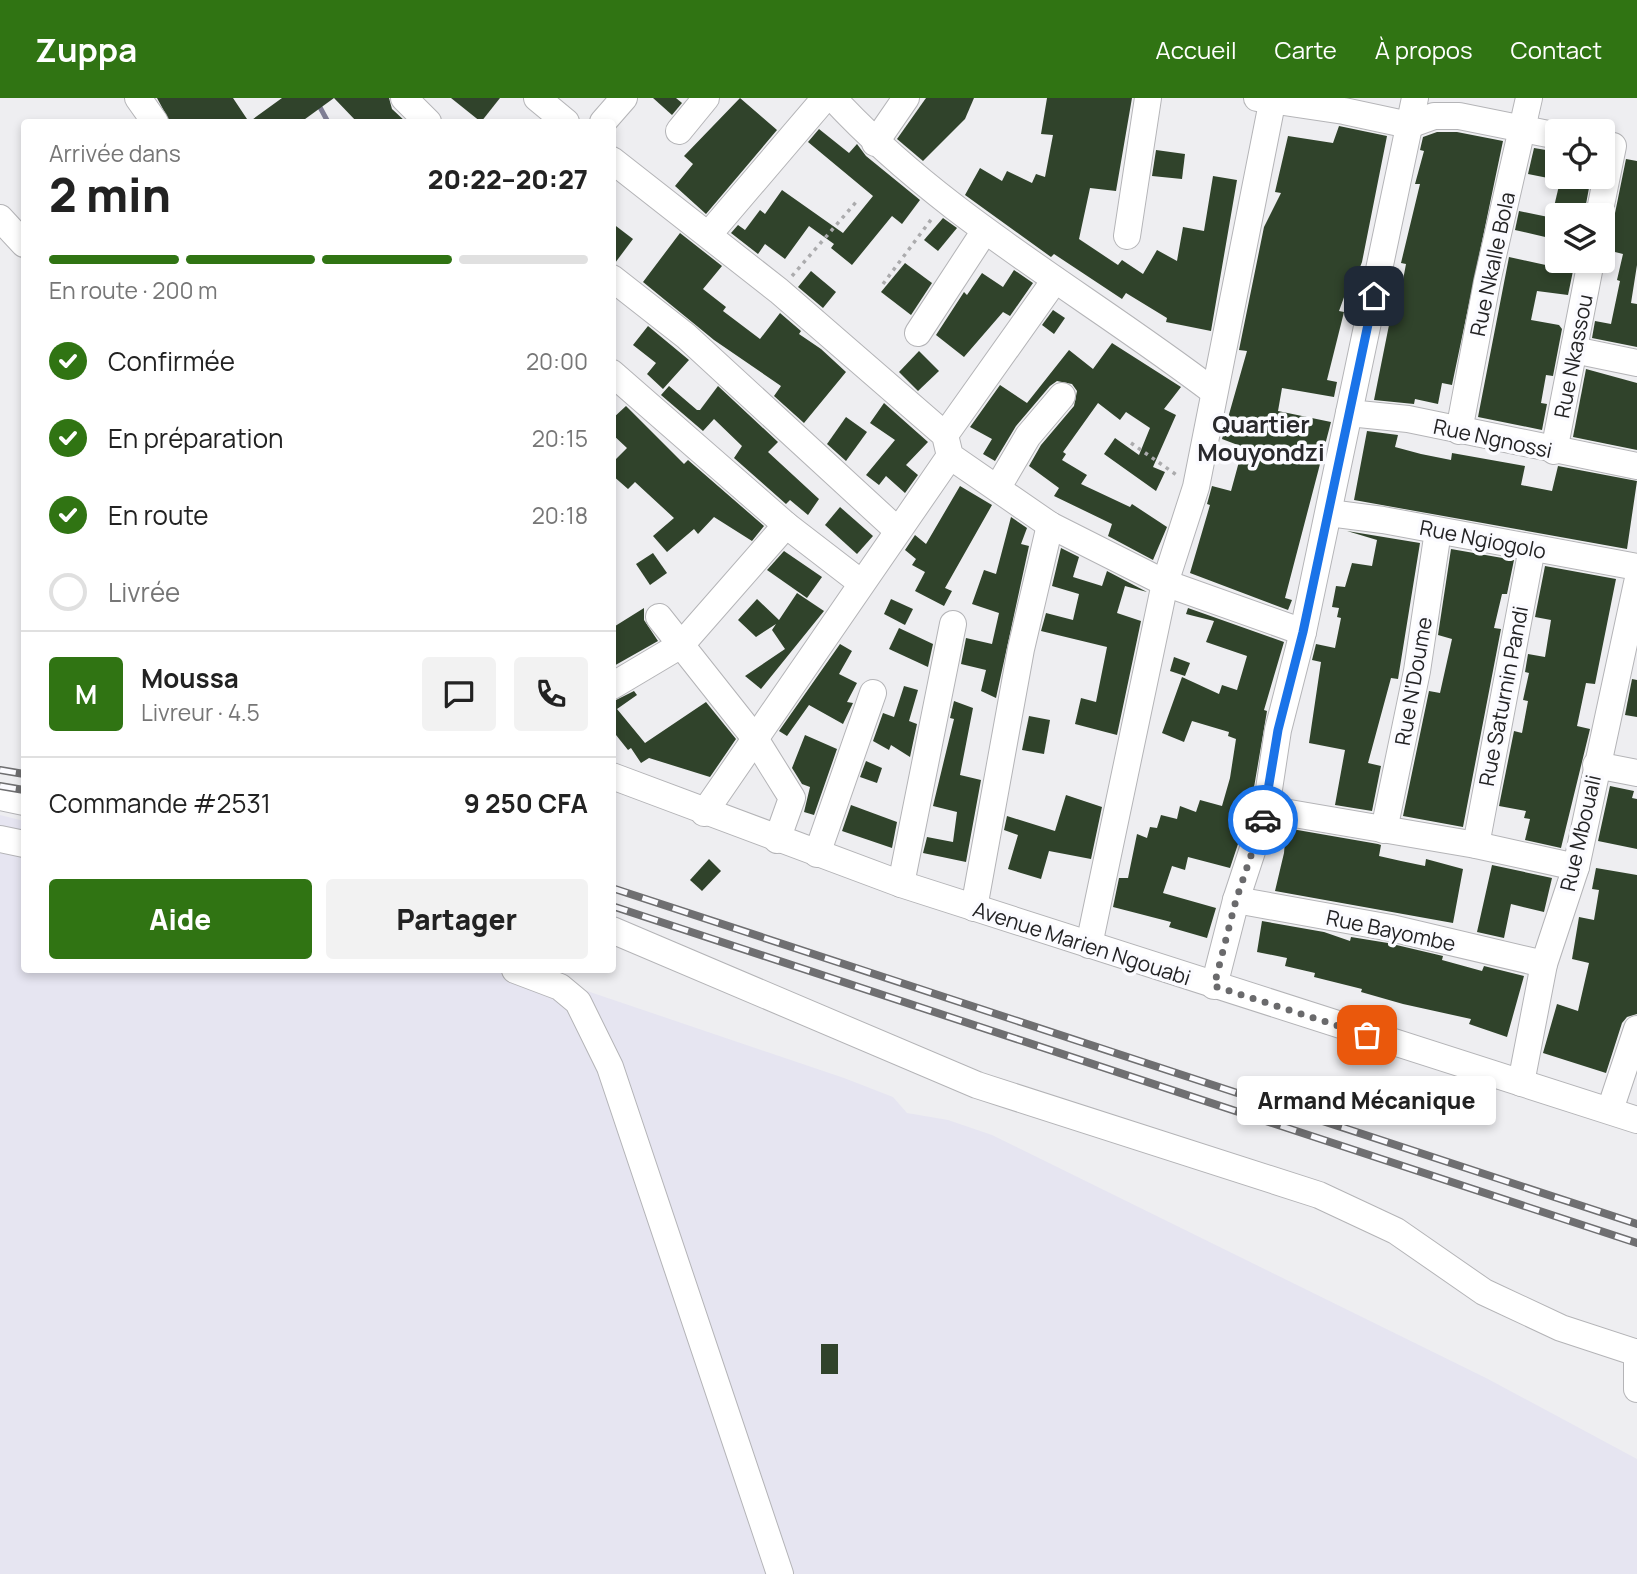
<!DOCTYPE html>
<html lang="fr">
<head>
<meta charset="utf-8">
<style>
	body { margin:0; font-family:Manrope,sans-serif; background:#f2f2f2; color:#222; height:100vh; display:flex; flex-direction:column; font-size:26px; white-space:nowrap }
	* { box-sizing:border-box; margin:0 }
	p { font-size:23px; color:#767676 }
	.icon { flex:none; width:38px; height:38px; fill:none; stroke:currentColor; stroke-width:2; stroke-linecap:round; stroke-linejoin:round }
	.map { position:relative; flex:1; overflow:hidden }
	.side { position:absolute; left:21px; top:21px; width:595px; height:854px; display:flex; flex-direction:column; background:#fff; border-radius:7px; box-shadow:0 4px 10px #0003 }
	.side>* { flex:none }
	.fabs { position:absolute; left:1545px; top:21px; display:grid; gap:14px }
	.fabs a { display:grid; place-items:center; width:70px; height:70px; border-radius:7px; background:#fff; box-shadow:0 4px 10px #0003; font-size:35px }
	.pin { position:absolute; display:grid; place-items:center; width:60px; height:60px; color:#fff; margin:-30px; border-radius:14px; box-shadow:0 4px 10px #0006 }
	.courier { position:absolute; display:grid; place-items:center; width:70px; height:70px; margin:-35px; border:5px solid #1a73e8; border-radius:50%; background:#fff; color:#222; box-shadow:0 2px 9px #0007 }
	.bubble { position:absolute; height:49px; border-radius:7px; background:#fff; box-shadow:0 4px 10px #0003; font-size:23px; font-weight:800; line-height:49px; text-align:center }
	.headline em { font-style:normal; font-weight:800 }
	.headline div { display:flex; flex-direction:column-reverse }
	.headline { display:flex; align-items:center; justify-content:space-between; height:119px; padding:0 28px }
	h1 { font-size:46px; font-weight:800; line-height:52px }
	.bar { display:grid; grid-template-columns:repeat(4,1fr); gap:10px 7px; align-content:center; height:84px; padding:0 28px }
	.bar i { height:9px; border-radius:5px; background:#e0e0e0 }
	.bar .selected { background:#307413 }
	.bar p { grid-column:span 4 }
	.line { display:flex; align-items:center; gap:18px; padding:0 28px; border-top:2px solid #e0e0e0 }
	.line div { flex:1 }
	.round { display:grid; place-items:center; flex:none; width:74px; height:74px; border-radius:7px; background:#f2f2f2 }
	ol { padding:0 28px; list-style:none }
	li { display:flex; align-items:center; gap:21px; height:77px }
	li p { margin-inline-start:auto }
	li .icon { padding:7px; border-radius:50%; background:#307413; color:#fff; stroke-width:4 }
	li:last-child { color:#767676 }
	li i { width:38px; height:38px; border:4px solid #e0e0e0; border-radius:50% }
	.cta { display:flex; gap:14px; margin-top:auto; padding:14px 28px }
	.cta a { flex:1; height:80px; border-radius:7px; background:#307413; color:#fff; font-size:28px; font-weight:800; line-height:80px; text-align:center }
	.cta a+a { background:#f2f2f2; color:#222 }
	header { display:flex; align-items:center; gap:42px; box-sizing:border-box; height:98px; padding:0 35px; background:#307413; color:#fff }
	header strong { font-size:33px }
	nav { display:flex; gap:38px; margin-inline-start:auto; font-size:24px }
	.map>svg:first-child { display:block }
	.built { fill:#e6e5f1 }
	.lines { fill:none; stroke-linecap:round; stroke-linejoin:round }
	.stream { stroke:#7f7e95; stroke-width:5 }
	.building { fill:#30432b }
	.minor-casing { stroke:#b4b4b7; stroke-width:28 }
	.path { stroke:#ababad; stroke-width:3.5; stroke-dasharray:3.5 5; stroke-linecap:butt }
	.minor { stroke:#fff; stroke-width:26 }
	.rail-casing { stroke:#6f6f71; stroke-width:8 }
	.rail { stroke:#fbfbff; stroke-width:5; stroke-dasharray:16; stroke-linecap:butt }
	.done { stroke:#6a6a6c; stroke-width:7; stroke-dasharray:0 12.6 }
	.route { stroke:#1a73e8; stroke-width:9 }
	.labels { text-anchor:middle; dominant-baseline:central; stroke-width:7; stroke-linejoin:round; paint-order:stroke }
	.street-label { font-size:21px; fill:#232324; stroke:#fbfbff }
	.quarter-label { font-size:24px; font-weight:bold; fill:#29292c; stroke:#fbfbff }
</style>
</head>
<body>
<header>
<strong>Zuppa</strong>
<nav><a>Accueil</a><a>Carte</a><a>À propos</a><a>Contact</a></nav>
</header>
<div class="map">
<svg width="1637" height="1476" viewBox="0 0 1637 1476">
	<rect width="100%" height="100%" fill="#eeeef1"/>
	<!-- built -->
	<path class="built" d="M 0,717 L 24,723 L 24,872 L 525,872 L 844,980 L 893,999 L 907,1015 L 948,1022 L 992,1037 L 1488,1281 L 1637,1361 L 1637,1476 L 0,1476 Z"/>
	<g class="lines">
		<!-- stream -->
		<path class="stream" d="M 315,0 L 328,24"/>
	</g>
	<!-- building -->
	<g class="building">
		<path d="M 157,0 L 233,0 L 249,24 L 282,0 L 389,0 L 392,11 L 406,24 L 357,24 L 334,0 L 301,24 L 170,24 Z"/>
		<path d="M 451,0 L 500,0 L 481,24 Z"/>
		<path d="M 653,0 L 676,0 L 682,5 L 672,17 Z"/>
		<path d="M 740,0 L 777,32 L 706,116 L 675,88 L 693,66 L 684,58 Z"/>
		<path d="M 926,0 L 974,0 L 965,21 L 923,63 L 897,41 Z"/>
		<path d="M 1047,0 L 1132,0 L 1116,93 L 1090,90 L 1079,141 L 1118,167 L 1122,162 L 1143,176 L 1157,152 L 1177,163 L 1183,129 L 1204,133 L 1213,78 L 1237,82 L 1211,233 L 1166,224 L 1167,220 L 1126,195 L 1122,201 L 1054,156 L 1051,159 L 965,97 L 980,70 L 1002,83 L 1007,73 L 1032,85 L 1036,76 L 1045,79 L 1053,37 L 1041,36 Z"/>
		<path d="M 1339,28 L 1387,38 L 1362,164 L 1355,182 L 1351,180 L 1339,213 L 1344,214 L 1327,282 L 1337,284 L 1334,299 L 1282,290 L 1278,313 L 1331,324 L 1285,500 L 1292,502 L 1288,512 L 1190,475 L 1210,407 L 1207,406 L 1212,388 L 1231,393 L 1243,349 L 1222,341 L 1247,253 L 1239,252 L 1264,129 L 1281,95 L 1275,94 L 1288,38 L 1333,45 Z"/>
		<path d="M 819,31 L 849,55 L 857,46 L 866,58 L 920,102 L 902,126 L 892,118 L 852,167 L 831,150 L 834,146 L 809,128 L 785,161 L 765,146 L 758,156 L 731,135 L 738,127 L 745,132 L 760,112 L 765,116 L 782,92 L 843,135 L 873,98 L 808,44 Z"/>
		<path d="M 1437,34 L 1457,34 L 1503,43 L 1452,287 L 1442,285 L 1438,306 L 1415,301 L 1414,306 L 1374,302 L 1394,202 L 1399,203 L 1406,166 L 1401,165 L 1420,86 L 1415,86 L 1424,53 L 1420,52 L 1423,39 Z"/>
		<path d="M 1534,50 L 1558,54 L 1558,82 L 1528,76 Z"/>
		<path d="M 1156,52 L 1185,56 L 1182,81 L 1152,78 Z"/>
		<path d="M 1626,61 L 1637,63 L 1637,167 L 1631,205 L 1637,206 L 1637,249 L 1592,240 L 1595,223 L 1611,226 L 1620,183 L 1617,182 L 1623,156 L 1603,151 L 1608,130 L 1614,120 Z"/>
		<path d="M 1561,79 L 1591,79 L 1584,117 L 1553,113 Z"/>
		<path d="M 1519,113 L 1558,121 L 1558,142 L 1515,132 Z"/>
		<path d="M 943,120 L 957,130 L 938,153 L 924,142 Z"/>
		<path d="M 612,125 L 633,141 L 615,165 L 612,165 Z"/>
		<path d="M 680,135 L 722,168 L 703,191 L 726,209 L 723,213 L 760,241 L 780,215 L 801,233 L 799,236 L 821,251 L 846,274 L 804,325 L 774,298 L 781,288 L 714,242 L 643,184 Z"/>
		<path d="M 1509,159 L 1573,173 L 1568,197 L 1537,193 L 1531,222 L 1559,227 L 1562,231 L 1553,278 L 1546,277 L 1541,305 L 1547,306 L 1542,332 L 1478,319 Z"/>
		<path d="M 905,165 L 932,185 L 911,217 L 881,194 Z"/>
		<path d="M 1014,172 L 1033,185 L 1010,218 L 1003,214 L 964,259 L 936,237 L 964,194 L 967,197 L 982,175 L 1003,189 Z"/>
		<path d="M 811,173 L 836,194 L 823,210 L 798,189 Z"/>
		<path d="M 1053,212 L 1065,220 L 1054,236 L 1042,227 Z"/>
		<path d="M 648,228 L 689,262 L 663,291 L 647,276 L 656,265 L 633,247 Z"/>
		<path d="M 1112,245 L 1181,289 L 1164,311 L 1176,317 L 1153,369 L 1165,374 L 1156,393 L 1104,356 L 1115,340 L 1139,357 L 1150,330 L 1126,314 L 1120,322 L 1098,305 L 1063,354 L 1066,356 L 1062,362 L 1087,377 L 1081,386 L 1130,409 L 1132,406 L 1167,429 L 1153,462 L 1108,438 L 1112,426 L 1054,398 L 1059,390 L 1029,368 L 1041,347 L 1074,308 L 1077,293 L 1072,286 L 1057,283 L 1050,288 L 1016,328 L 995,363 L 983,356 L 992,341 L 970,329 L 1000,287 L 1027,305 L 1069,252 L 1093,271 Z"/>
		<path d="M 919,253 L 939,273 L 918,293 L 899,274 Z"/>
		<path d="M 1586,271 L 1637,285 L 1637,352 L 1573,339 Z"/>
		<path d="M 669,288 L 697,312 L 700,312 L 718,288 L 778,344 L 768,354 L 819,401 L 808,417 L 790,402 L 786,406 L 734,360 L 742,348 L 714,321 L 703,333 L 661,297 Z"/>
		<path d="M 884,305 L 928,344 L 906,367 L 918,377 L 905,395 L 886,378 L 879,387 L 866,377 L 895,342 L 870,325 Z"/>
		<path d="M 626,308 L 684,366 L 688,362 L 764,428 L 752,443 L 714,419 L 698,436 L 694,431 L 667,454 L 653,438 L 674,420 L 635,384 L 628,391 L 612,377 L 612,365 L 627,350 L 612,336 L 612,321 Z"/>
		<path d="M 846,319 L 867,334 L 846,363 L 827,346 Z"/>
		<path d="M 1367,333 L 1398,337 L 1395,349 L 1421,356 L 1451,362 L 1452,355 L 1525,368 L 1521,387 L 1552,393 L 1558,368 L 1637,383 L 1627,451 L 1354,402 Z"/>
		<path d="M 960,388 L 992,407 L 945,490 L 952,493 L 944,508 L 915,493 L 925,474 L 912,467 L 916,461 L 905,452 L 915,437 L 926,446 Z"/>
		<path d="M 840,409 L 873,438 L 857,456 L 825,427 Z"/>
		<path d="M 1011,419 L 1027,430 L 1021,446 L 1029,448 L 996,600 L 981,593 L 986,572 L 961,566 L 966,540 L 992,546 L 999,515 L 972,506 L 984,472 L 996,476 Z"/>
		<path d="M 1347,433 L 1420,445 L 1398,581 L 1391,580 L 1368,665 L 1381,668 L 1372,713 L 1335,707 L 1345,652 L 1309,645 L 1321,564 L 1312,562 L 1316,546 L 1335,550 L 1341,520 L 1337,519 L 1339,510 L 1332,509 L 1336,488 L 1345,489 L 1352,465 L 1372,468 L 1377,442 Z"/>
		<path d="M 1061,450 L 1079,459 L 1073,479 L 1102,488 L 1107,473 L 1147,494 L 1125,488 L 1117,515 L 1141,523 L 1117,637 L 1075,626 L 1081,600 L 1096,604 L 1107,549 L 1041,533 L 1046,515 L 1073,522 L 1079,496 L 1052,488 Z"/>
		<path d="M 1451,451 L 1514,462 L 1507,496 L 1502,496 L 1494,530 L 1501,531 L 1463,729 L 1403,718 L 1429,593 L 1440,595 L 1452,541 L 1438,537 Z"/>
		<path d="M 784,453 L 822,479 L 807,500 L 767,472 Z"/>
		<path d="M 653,455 L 667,475 L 650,487 L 636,466 Z"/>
		<path d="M 1545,468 L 1616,481 L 1595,586 L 1586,585 L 1577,628 L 1590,631 L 1561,750 L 1525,742 L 1530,721 L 1524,720 L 1526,713 L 1499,708 L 1514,633 L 1522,635 L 1528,603 L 1523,602 L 1529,575 L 1525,574 L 1528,556 L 1545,559 L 1551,522 L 1535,519 Z"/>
		<path d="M 797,495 L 824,513 L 761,591 L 745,578 L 785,551 L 772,532 L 776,526 L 756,539 L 738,522 L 757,501 L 779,522 Z"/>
		<path d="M 891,501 L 913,511 L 905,527 L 884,516 Z"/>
		<path d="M 644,510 L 644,522 L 658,543 L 612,569 L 612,530 Z"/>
		<path d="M 1188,510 L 1284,544 L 1264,612 L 1267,613 L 1251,707 L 1230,770 L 1188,759 L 1185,772 L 1172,768 L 1163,795 L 1216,810 L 1207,840 L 1169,829 L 1171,824 L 1113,809 L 1119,780 L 1128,780 L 1137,736 L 1147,740 L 1150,729 L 1157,730 L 1161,717 L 1177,721 L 1180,708 L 1196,714 L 1200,702 L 1222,708 L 1230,680 L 1236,641 L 1228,638 L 1229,634 L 1192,623 L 1184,644 L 1162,635 L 1182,579 L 1219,596 L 1222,587 L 1237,592 L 1247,558 L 1206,544 L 1214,523 L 1186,516 Z"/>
		<path d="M 899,530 L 933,546 L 928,569 L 889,551 Z"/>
		<path d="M 840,546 L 852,553 L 839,576 L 857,585 L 847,604 L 853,605 L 843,626 L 809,607 L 787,638 L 779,633 Z"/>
		<path d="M 1174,559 L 1190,565 L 1185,578 L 1170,573 Z"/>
		<path d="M 1632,581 L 1637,582 L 1637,619 L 1625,617 Z"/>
		<path d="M 904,588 L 918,592 L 909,623 L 917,626 L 910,659 L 891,647 L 889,652 L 873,643 L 883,615 L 894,619 Z"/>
		<path d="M 634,593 L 637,597 L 617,611 L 645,645 L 706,604 L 736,641 L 710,679 L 649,660 L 641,665 L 631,650 L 628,652 L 612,632 L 612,604 Z"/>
		<path d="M 954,603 L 973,610 L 960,677 L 981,682 L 966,764 L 923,755 L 927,739 L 953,744 L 957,714 L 933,708 L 954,621 L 950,620 Z"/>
		<path d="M 1029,618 L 1050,622 L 1044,656 L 1022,652 Z"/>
		<path d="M 805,637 L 837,651 L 814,717 L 804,714 L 810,689 L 802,686 L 792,670 Z"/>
		<path d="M 866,663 L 882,670 L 877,685 L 860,679 Z"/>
		<path d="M 1610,688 L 1634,693 L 1632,700 L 1637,701 L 1637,751 L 1598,743 Z"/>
		<path d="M 1066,697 L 1102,709 L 1091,761 L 1049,753 L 1041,781 L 1008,771 L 1018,737 L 1004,732 L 1007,718 L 1055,733 Z"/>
		<path d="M 851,707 L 897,724 L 892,750 L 842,733 Z"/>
		<path d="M 1286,730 L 1378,746 L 1381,747 L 1379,758 L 1401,763 L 1425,768 L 1426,761 L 1463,771 L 1453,825 L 1275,793 L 1284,755 Z"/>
		<path d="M 709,761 L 721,773 L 702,793 L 690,782 Z"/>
		<path d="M 1492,767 L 1552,780 L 1544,814 L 1511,806 L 1504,840 L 1477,834 Z"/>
		<path d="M 1596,770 L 1637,777 L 1637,916 L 1627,919 L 1622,925 L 1606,975 L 1543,955 L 1557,906 L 1578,913 L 1589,865 L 1572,861 L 1579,819 L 1594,822 L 1599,792 L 1592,791 Z"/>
		<path d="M 1262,823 L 1324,834 L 1350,843 L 1351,839 L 1388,845 L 1443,858 L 1442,862 L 1482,873 L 1484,868 L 1524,878 L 1507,939 L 1469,926 L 1471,921 L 1403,906 L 1361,894 L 1362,891 L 1314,879 L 1315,875 L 1285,868 L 1287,860 L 1257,854 Z"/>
		<rect x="821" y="1246" width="17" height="30"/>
	</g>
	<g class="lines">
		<!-- minor casing -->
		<g class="minor-casing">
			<g id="minor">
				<path d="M 138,0 L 155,24"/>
				<path d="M 404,0 L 428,24"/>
				<path d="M 537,0 L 566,24"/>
				<path d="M 833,0 C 943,119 1086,196 1214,294"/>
				<path d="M 1257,0 L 1344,13 L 1409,27 L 1434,18 L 1459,18 L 1558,38"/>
				<path d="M 603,24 L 624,0"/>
				<path d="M 679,33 L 706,0"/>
				<path d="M 875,45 L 906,0"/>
				<path d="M 612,62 L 779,193 L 945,337 L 950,358 L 1050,427 L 1165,485 L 1303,534"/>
				<path d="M 1599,117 L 1613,48"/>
				<path d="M 0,120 L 24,146"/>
				<path d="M 709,136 L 825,0"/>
				<path d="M 1127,138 L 1148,0"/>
				<path d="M 612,180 L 686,238 L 897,432"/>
				<path d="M 918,235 L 984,134"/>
				<path d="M 1574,252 L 1637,265"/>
				<path d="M 612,275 L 786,427 L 860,484"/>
				<path d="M 1349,315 L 1408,321 L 1637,368"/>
				<path d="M 1459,333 L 1487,184 L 1529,0"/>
				<path d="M 945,337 L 1055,182"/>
				<path d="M 1554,353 L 1591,163"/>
				<path d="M 998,389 L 1028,338 L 1062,298"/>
				<path d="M 1329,415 L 1383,422 L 1637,469"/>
				<path d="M 659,519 L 754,639 L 792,700 L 777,742"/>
				<path d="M 612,588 L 681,547 L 786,427"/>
				<path d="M 1596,667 L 1637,675"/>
				<path d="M 612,678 L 901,786 L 1637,1022"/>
				<path d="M 0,699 L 24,704"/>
				<path d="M 1266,711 L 1476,747 L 1576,769"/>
				<path d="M 704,715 L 950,358"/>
				<path d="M 1384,732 L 1417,573 L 1438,433"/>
				<path d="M 0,741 L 24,746"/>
				<path d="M 1476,747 L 1532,450"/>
				<path d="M 817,756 L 873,595"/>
				<path d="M 901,786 L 953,526"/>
				<path d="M 1236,802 L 1391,830 L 1544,866"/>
				<path d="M 974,810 L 1021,551 L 1050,427"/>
				<path d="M 612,832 L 977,987 L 1319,1097 L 1396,1133 L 1484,1194 L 1561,1230 L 1637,1255"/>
				<path d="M 1089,847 L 1165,485 L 1196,389 L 1273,0"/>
				<path d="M 515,872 L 560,889 L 578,904 L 610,969 L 780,1476"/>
				<path d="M 1214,888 L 1236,802 L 1266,711 L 1278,632 L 1303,534 L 1415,0"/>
				<path d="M 1521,985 L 1544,866 L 1576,769 L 1637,485"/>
				<path d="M 1610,1012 L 1637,931"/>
				<path d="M 1637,1254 L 1637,1291"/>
			</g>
		</g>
		<!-- path -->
		<g class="path">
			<path d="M 792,178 L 857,103"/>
			<path d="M 883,186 L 933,119"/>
			<path d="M 1131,345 L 1178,378"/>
		</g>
		<!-- minor -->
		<use href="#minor" class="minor"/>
		<!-- rail casing -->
		<g class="rail-casing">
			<g id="rail">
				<path d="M 0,672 L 24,676"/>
				<path d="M 0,688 L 24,692"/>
				<path d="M 612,790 L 1637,1126"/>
				<path d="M 612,808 L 1637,1145"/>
			</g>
		</g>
		<!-- rail -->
		<use href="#rail" class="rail"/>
	</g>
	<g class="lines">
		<!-- done -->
		<path class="done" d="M 1263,722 L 1236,802 L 1214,888 L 1367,937"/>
		<!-- route -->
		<path class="route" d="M 1263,722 L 1278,632 L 1303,534 L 1374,198"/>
	</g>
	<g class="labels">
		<!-- street labels -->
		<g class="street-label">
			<text transform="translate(1492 166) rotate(-78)">Rue Nkalle Bola</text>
			<text transform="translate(1573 258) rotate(-79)">Rue Nkassou</text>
			<text transform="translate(1493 340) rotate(12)">Rue Ngnossi</text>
			<text transform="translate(1483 441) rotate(11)">Rue Ngiogolo</text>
			<text transform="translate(1413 583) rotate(-80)">Rue N'Doume</text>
			<text transform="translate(1503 598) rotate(-79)">Rue Saturnin Pandi</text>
			<text transform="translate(1580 735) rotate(-77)">Rue Mbouali</text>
			<text transform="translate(1391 832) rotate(12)">Rue Bayombe</text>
			<text transform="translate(1082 845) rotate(18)">Avenue Marien Ngouabi</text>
		</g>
		<!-- quarter labels -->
		<g class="quarter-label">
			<text x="1261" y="325">Quartier<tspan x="1261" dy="28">Mouyondzi</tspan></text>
		</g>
	</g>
</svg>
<div class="fabs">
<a><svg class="icon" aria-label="locate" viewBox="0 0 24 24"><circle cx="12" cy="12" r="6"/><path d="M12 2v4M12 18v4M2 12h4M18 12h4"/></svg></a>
<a><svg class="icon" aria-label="layers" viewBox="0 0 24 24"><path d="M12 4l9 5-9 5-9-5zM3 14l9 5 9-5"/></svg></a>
</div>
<div class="pin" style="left:1367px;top:937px;background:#ea580c"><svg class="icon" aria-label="bag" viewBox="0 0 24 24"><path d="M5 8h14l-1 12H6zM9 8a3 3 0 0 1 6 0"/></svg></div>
<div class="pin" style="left:1374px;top:198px;background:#1f2937"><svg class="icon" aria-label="home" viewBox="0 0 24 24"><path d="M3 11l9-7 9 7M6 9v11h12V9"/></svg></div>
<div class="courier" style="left:1263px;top:722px"><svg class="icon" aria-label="car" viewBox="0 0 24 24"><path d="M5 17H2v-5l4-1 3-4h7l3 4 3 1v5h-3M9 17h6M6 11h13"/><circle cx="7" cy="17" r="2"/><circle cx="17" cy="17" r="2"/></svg></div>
<div class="bubble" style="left:1237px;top:978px;width:259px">Armand Mécanique</div>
<section class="side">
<div class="headline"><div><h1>2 min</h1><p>Arrivée dans</p></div><em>20:22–20:27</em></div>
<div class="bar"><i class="selected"></i><i class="selected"></i><i class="selected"></i><i></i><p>En route · 200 m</p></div>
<ol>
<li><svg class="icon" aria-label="check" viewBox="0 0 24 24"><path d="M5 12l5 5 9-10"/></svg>Confirmée<p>20:00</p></li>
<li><svg class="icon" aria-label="check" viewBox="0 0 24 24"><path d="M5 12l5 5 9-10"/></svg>En préparation<p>20:15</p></li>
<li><svg class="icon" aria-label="check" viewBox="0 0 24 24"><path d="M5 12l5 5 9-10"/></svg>En route<p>20:18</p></li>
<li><i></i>Livrée</li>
</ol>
<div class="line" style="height:126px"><b class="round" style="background:#307413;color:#fff">M</b><div><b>Moussa</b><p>Livreur · 4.5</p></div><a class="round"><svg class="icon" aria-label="chat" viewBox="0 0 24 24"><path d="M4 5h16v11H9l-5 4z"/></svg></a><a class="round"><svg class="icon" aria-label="phone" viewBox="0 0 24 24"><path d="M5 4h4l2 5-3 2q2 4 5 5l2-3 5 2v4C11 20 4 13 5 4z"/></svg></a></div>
<div class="line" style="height:91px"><div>Commande #2531</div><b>9 250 CFA</b></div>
<div class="cta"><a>Aide</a><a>Partager</a></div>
</section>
</div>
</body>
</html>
